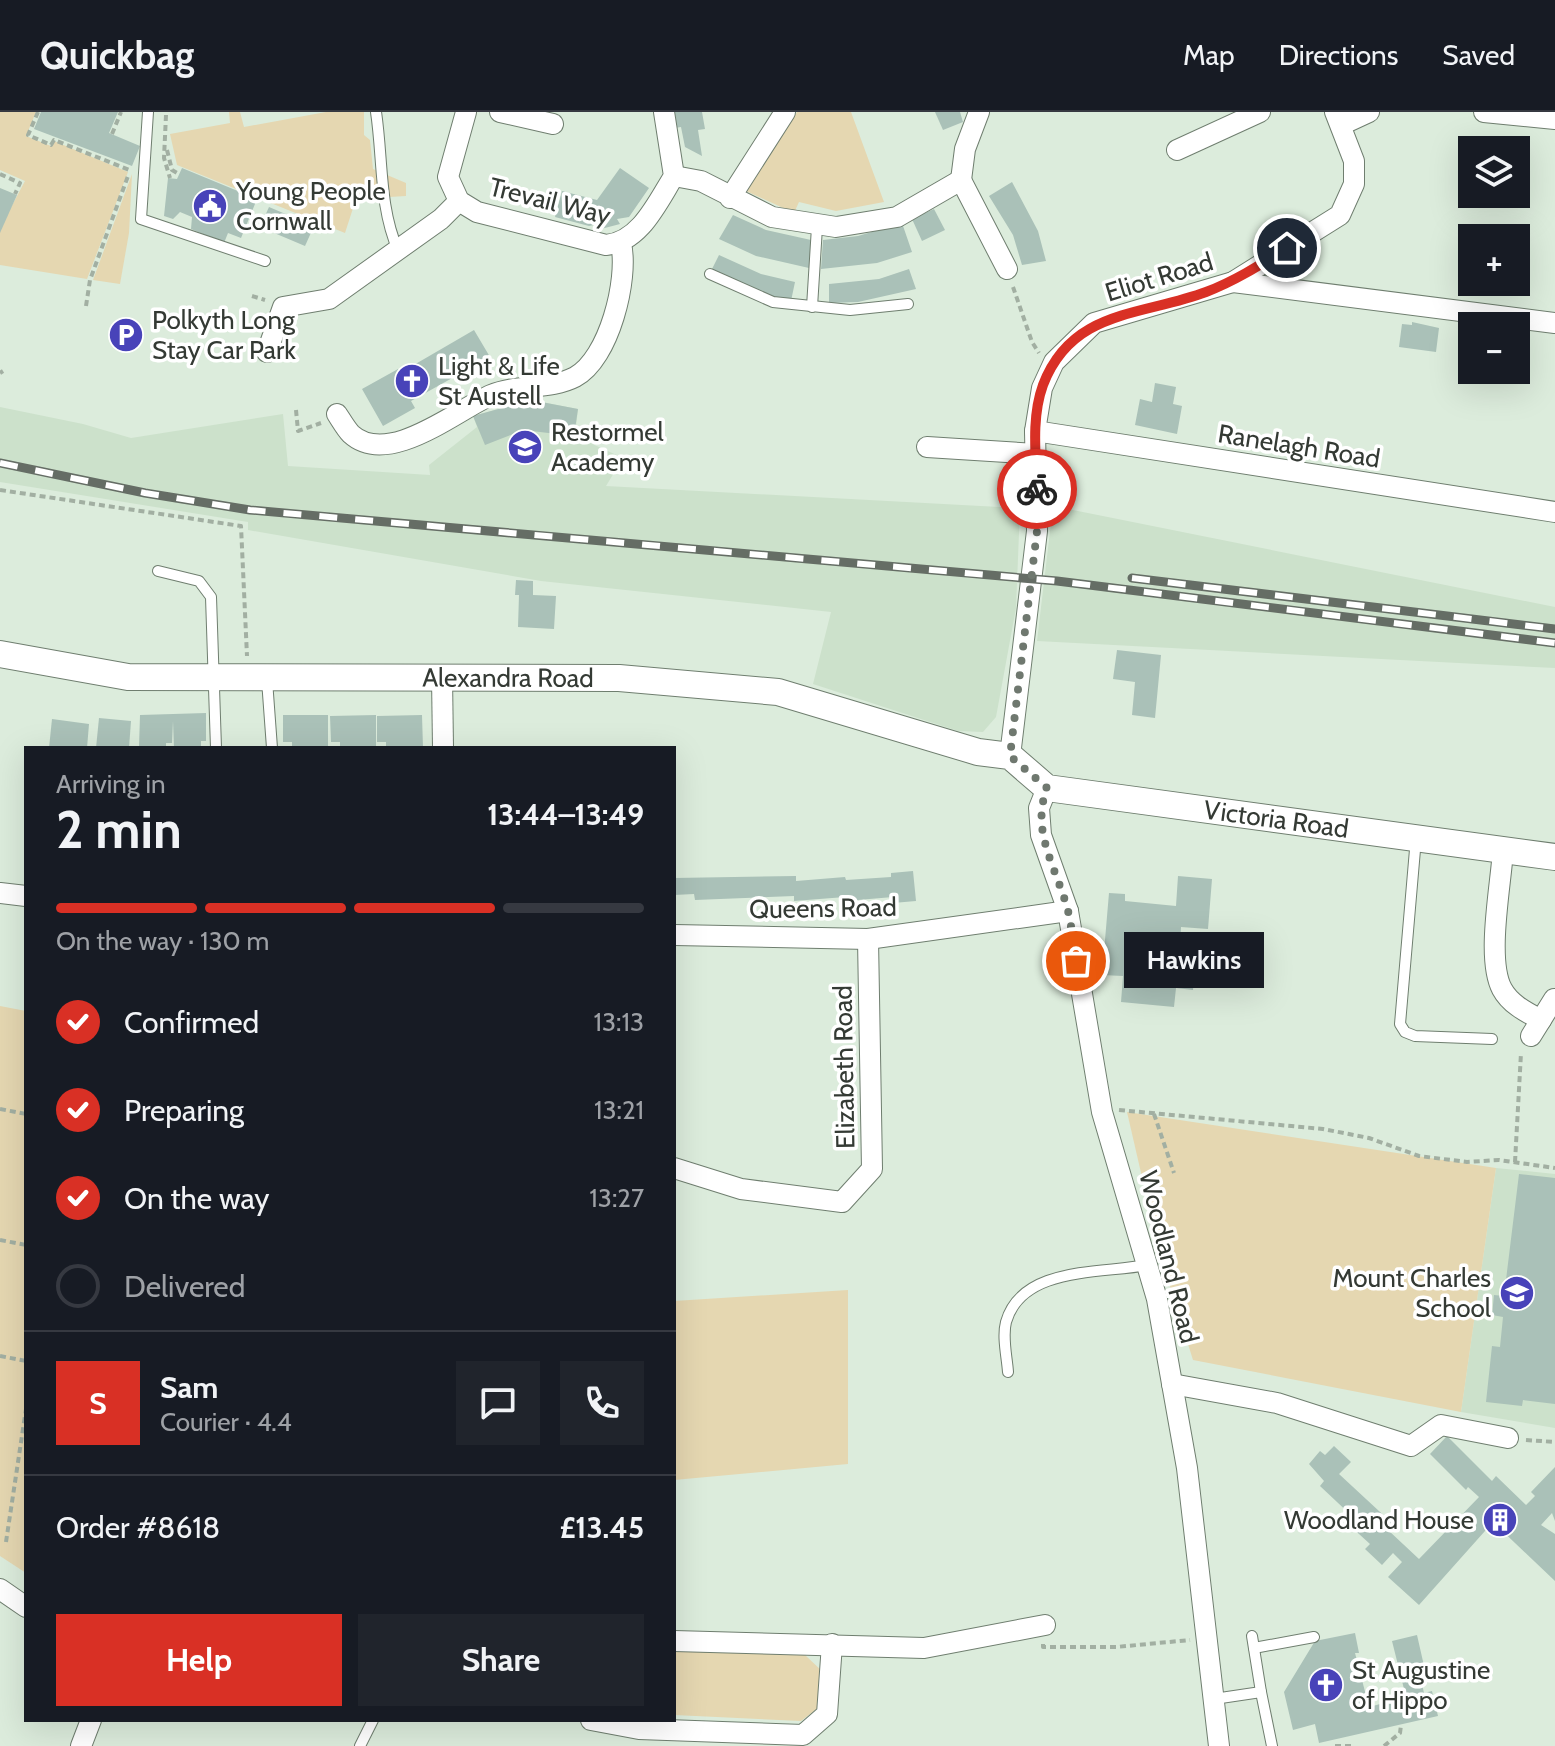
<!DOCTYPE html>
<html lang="en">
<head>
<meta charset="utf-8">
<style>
	body { margin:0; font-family:Cabin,sans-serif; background:#20242c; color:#f1f3f6; height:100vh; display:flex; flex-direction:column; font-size:30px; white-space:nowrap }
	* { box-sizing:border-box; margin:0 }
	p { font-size:26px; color:#9ea1a6 }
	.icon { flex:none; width:44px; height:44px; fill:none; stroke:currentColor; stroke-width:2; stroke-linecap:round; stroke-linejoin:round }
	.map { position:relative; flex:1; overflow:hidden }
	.panel { position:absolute; left:24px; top:634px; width:652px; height:976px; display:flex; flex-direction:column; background:#171b24; border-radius:0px; box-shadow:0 8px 32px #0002 }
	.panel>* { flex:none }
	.fabs { position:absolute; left:1458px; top:24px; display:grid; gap:16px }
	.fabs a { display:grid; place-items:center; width:72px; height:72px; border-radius:0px; background:#171b24; box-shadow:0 8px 32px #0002; font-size:40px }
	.pin { position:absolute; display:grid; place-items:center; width:68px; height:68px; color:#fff; margin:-34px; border:4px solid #fff; border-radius:50%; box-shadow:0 2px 8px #0007 }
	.courier { position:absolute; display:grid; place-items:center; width:80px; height:80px; margin:-40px; border:6px solid #d93025; border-radius:50%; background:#fff; color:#222; box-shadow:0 2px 10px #0007 }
	.bubble { position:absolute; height:56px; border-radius:0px; background:#171b24; box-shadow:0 8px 32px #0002; font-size:26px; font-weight:800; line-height:56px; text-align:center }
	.overview em { font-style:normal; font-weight:800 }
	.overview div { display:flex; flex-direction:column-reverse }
	.overview { display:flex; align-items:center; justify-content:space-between; height:136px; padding:0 32px }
	h1 { font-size:52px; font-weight:800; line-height:60px }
	.bar { display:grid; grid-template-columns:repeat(4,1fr); gap:12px 8px; align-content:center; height:96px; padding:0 32px }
	.bar i { height:10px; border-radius:6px; background:#363941 }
	.bar .current { background:#d93025 }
	.bar p { grid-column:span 4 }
	.line { display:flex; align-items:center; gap:20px; padding:0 32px; border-top:2px solid #363941 }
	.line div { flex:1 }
	.round { display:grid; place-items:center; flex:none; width:84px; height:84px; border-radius:0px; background:#20242c }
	ol { padding:0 32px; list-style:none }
	li { display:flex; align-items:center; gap:24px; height:88px }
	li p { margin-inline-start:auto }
	li .icon { padding:8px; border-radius:50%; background:#d93025; color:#fff; stroke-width:4 }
	li:last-child { color:#9ea1a6 }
	li i { width:44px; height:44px; border:4px solid #363941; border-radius:50% }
	.button { display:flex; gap:16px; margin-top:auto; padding:16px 32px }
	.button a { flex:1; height:92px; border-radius:0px; background:#d93025; color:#fff; font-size:32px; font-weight:800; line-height:92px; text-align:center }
	.button a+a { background:#20242c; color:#f1f3f6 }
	header { display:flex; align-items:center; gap:48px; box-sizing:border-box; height:112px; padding:0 40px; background:#171b24; border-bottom:2px solid #363941 }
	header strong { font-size:38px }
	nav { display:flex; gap:44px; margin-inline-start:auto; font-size:28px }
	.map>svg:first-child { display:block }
	.built { fill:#cce1cb }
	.green { fill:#e5d7b1 }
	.building { fill:#aac1b8 }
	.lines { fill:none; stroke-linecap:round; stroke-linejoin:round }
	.service-casing { stroke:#6f7e6f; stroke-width:12 }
	.minor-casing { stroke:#6f7e6f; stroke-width:22 }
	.tertiary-casing { stroke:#6f7e6f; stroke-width:28 }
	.path { stroke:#a2afa2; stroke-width:4; stroke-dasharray:6 4; stroke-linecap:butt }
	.service { stroke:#fff; stroke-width:10 }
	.minor { stroke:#fff; stroke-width:20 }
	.tertiary { stroke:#fff; stroke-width:26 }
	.rail-casing { stroke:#656d65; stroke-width:9 }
	.rail { stroke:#fff; stroke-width:6; stroke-dasharray:18; stroke-linecap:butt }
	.done { stroke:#6f786f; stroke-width:8; stroke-dasharray:0 14.4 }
	.route { stroke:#d93025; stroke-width:10 }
	.labels { text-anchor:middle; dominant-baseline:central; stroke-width:7; stroke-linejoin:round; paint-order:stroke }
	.poi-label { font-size:26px; fill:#343a34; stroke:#fff; text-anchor:start }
	.street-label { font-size:26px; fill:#343a34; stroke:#fff }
</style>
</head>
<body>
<header>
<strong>Quickbag</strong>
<nav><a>Map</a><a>Directions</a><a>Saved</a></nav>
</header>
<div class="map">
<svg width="1555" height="1634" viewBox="0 0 1555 1634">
	<rect width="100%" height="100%" fill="#dcecdc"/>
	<!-- built -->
	<g class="built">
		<path d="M 531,288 L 578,297 L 575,324 L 623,346 L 606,374 L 1020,396 L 1016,496 L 996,605 L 983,620 L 958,619 L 813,572 L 831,500 L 541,469 L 248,418 L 248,410 L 0,370 L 0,295 L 83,312 L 131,326 L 283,302 L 288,354 L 430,363 L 429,353 L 477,315 L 473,304 Z"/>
		<path d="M 1053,394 L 1555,495 L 1555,556 L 1037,529 Z"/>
		<path d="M 1496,1056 L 1555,1062 L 1555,1316 L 1461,1300 Z"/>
	</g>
	<!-- green -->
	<g class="green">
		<path d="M 0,0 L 36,0 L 26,24 L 51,34 L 54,29 L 128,60 L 87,167 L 0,153 L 0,116 L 25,69 L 0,58 Z"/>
		<path d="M 229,0 L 240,0 L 244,15 L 326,0 L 364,0 L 364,23 L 370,28 L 373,57 L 406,71 L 406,84 L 356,87 L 345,121 L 177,53 L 170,22 L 230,11 Z"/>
		<path d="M 797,0 L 851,0 L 884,90 L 836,99 L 799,90 L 794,101 L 746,79 Z"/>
		<path d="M 132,62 L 129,121 L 120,172 L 93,168 Z"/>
		<path d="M 0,894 L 26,899 L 26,1461 L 0,1444 Z"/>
		<path d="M 1127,1000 L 1496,1056 L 1461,1300 L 1193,1248 L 1159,1139 Z"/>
		<path d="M 848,1178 L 848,1352 L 674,1368 L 674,1189 Z"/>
		<path d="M 674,1533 L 805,1543 L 822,1559 L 818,1596 L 801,1609 L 674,1603 Z"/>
	</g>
	<!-- building -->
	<g class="building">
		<path d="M 41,0 L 118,0 L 109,21 L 140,34 L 132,54 L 34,17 Z"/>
		<path d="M 672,0 L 702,0 L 705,17 L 698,18 L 702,44 L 685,35 L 681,15 L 675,16 Z"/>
		<path d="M 935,0 L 960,0 L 963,10 L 943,18 Z"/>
		<path d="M 182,56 L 257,87 L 241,126 L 228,121 L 224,131 L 191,117 L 192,105 L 180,100 L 173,107 L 164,104 L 168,66 L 177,67 Z"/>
		<path d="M 620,56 L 649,76 L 629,105 L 617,107 L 620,112 L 601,117 L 599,112 L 589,114 L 555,105 L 562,79 L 597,88 Z"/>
		<path d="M 1012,70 L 1038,119 L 1046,149 L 1022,153 L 1013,123 L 989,84 Z"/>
		<path d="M 0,76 L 17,83 L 0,121 Z"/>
		<path d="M 269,95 L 314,114 L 305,134 L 260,115 Z"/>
		<path d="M 934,97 L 945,118 L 922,129 L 912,107 Z"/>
		<path d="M 733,103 L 766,118 L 811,128 L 809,156 L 756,144 L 719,127 Z"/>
		<path d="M 902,111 L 912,140 L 877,151 L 821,157 L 823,128 L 858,124 Z"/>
		<path d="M 719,143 L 761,162 L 795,170 L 791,189 L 763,182 L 711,159 Z"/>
		<path d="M 909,157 L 916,177 L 858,190 L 829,191 L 829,172 L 879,167 Z"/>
		<path d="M 1412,210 L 1439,216 L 1436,240 L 1399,235 L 1402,212 L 1412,213 Z"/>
		<path d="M 474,218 L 490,245 L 411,289 L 415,296 L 383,314 L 362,277 L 398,257 L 400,261 Z"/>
		<path d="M 1155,271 L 1176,275 L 1173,292 L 1182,294 L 1177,322 L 1135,313 L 1140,287 L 1152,290 Z"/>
		<path d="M 531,288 L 578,297 L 574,324 L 523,318 L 485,333 L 473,304 Z"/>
		<path d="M 516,468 L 533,469 L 533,483 L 556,484 L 554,517 L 518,515 L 519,483 L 515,483 Z"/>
		<path d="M 1117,538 L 1161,543 L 1155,606 L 1132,603 L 1135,570 L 1113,567 Z"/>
		<path d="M 206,601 L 206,629 L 201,629 L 201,636 L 174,636 L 173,609 L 172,631 L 166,631 L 166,636 L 139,636 L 140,603 Z"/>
		<path d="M 283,603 L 328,603 L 328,636 L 292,636 L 292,630 L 283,630 Z"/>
		<path d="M 376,603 L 376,636 L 340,636 L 340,630 L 331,630 L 330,604 Z"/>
		<path d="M 422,603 L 423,636 L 386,636 L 386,630 L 377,630 L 377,604 Z"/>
		<path d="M 99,606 L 131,609 L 129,636 L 96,636 Z"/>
		<path d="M 52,607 L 89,612 L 87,636 L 49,636 Z"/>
		<path d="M 913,759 L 916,789 L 893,791 L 893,785 L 846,789 L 845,785 L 794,789 L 794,784 L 695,788 L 694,782 L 674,783 L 674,766 L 796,764 L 796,769 L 845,765 L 846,768 L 891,765 L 891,761 Z"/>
		<path d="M 1178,764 L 1212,767 L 1208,817 L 1181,815 L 1179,847 L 1195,848 L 1193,878 L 1176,876 L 1174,895 L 1121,890 L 1123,864 L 1102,863 L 1109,781 L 1125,782 L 1125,789 L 1176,794 Z"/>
		<path d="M 1519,1062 L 1555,1066 L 1555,1292 L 1523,1288 L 1522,1294 L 1486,1290 L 1492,1234 L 1500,1235 L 1503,1205 L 1492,1203 L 1494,1183 L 1504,1184 Z"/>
		<path d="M 1447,1324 L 1492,1369 L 1496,1364 L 1526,1393 L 1535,1384 L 1531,1380 L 1555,1355 L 1555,1409 L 1552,1401 L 1541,1413 L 1555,1422 L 1555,1469 L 1493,1410 L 1419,1493 L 1388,1465 L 1402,1450 L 1393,1441 L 1382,1453 L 1365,1437 L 1370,1432 L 1348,1412 L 1354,1406 L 1320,1374 L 1324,1369 L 1309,1352 L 1320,1339 L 1325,1343 L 1334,1334 L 1351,1350 L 1339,1362 L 1393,1412 L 1388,1418 L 1419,1447 L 1479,1385 L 1468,1375 L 1466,1378 L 1430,1342 Z"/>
		<path d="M 1355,1521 L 1359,1541 L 1355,1541 L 1369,1595 L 1406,1585 L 1392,1529 L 1417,1523 L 1427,1567 L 1421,1568 L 1424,1581 L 1432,1579 L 1438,1604 L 1319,1631 L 1315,1612 L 1293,1618 L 1284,1580 L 1315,1529 Z"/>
	</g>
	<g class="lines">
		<!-- service casing -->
		<g class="service-casing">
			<g id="service">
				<path d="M 148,0 L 141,107 L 265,149"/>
				<path d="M 376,0 C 383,46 379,95 398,138"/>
				<path d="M 710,162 L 773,190 L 850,198 L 908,192"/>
				<path d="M 812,195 L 817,115"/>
				<path d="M 158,459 L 199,469 L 211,485 L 216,636"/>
				<path d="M 267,568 L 272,636"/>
				<path d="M 1416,726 L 1400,912 L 1405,920 L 1415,924 L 1492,927"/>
				<path d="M 1008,1260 C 1007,1245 1002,1225 1006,1210 C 1022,1154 1101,1162 1147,1153"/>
				<path d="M 1254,1536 L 1314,1525"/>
				<path d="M 1261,1580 L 1272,1634"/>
				<path d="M 1214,1587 L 1261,1580 L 1252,1524"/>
				<path d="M 360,1634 L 373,1608"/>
			</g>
		</g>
		<!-- minor casing -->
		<g class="minor-casing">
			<g id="minor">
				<path d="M 466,0 L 448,65 L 459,89 L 477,100 L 606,133 C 640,130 657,91 674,64 L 664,0"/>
				<path d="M 500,0 L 553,12"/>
				<path d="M 1484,0 L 1555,7"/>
				<path d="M 1341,13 L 1369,0"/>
				<path d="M 1177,38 L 1260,0"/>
				<path d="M 674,64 L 701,69 L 772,105 L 836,115 L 897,105 L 961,68"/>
				<path d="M 961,68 L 1007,157"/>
				<path d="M 961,68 L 965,37 L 979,0"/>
				<path d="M 730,86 L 785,0"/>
				<path d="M 1233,170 L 1555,211"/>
				<path d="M 267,240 L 283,195 L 329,187 L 441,107 L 459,89"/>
				<path d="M 337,302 C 341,308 346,317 351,322 C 388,356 457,298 491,283 C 517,272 550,278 575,265 C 609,247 629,167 621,132"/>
				<path d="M 1035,319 L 1555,400"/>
				<path d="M 927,335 L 1036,342"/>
				<path d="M 442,565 L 443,636"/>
				<path d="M 1010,644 L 1037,419 L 1035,319 L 1042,276 L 1054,250 L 1094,211 L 1233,170 L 1340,103 L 1354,72 L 1354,49 L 1335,0"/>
				<path d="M 1047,676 L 1039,696 L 1041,723 L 1068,799 L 1102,1000 L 1157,1187 L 1187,1356 L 1219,1634"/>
				<path d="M 1503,738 C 1501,773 1486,847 1502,877 C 1510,892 1526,900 1541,908"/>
				<path d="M 0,781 L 26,784"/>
				<path d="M 674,823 L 868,827 L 1068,799"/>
				<path d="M 1531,924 L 1554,887"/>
				<path d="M 674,1056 L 741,1077 L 842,1090 L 872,1057 L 868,827"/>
				<path d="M 1172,1272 L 1277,1291 L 1411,1334 L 1441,1313 L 1508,1326"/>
				<path d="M 0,1477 L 26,1495"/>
				<path d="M 674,1529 L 924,1536 L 1045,1513"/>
				<path d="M 591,1608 L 639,1617 L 803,1623 L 827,1602 L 832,1532"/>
				<path d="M 81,1634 L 91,1608"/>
			</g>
		</g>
		<!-- tertiary casing -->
		<g class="tertiary-casing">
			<g id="tertiary">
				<path id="s1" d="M 0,542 L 128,565 L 619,566 L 778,580 L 978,640 L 1010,644 L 1047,676 L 1555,745"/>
			</g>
		</g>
		<!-- path -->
		<g class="path">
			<path d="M 38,0 L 28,23 L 51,33 L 54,28 L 132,59"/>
			<path d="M 166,3 L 164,46 L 170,66"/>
			<path d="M 112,22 L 121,0"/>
			<path d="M 167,38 L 172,58 L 179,62"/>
			<path d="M 0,62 L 20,71 L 15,82"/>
			<path d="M 1013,175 L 1032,230 L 1039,241"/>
			<path d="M 252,184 L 265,188"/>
			<path d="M 86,194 L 90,168 L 128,64"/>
			<path d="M 0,261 L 3,259"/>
			<path d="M 296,298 L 298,319 L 321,311"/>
			<path d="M 0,378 L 241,414 L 247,544"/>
			<path d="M 0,997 L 26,1002"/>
			<path d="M 1119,998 L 1323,1017 L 1369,1026 L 1419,1044 L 1467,1050 L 1499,1048 L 1555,1056"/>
			<path d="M 1154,1002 L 1174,1061"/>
			<path d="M 1515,1050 L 1521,941"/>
			<path d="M 0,1128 L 26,1133"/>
			<path d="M 0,1244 L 26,1249"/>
			<path d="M 1526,1328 L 1555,1330"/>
			<path d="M 6,1430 L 26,1297"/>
			<path d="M 1043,1532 L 1043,1535 L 1116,1535 L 1190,1528"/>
			<path d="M 1335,1634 L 1351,1634"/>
			<path d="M 1384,1634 L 1400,1621 L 1401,1613"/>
		</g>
		<!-- service -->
		<use href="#service" class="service"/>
		<!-- minor -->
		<use href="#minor" class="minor"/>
		<!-- tertiary -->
		<use href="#tertiary" class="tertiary"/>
		<!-- rail casing -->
		<g class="rail-casing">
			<g id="rail">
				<path d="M 0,351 L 145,381 L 250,398 L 1057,469 L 1555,531"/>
				<path d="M 1132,466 L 1555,517"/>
			</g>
		</g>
		<!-- rail -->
		<use href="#rail" class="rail"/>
	</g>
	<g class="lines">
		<!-- done -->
		<path class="done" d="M 1037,377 L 1037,419 L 1010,644 L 1047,676 C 1030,720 1057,756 1068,799 C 1072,815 1073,833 1076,849"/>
		<!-- route -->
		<path class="route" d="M 1037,377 C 1036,344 1031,306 1043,273 C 1072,197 1142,204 1206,180 C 1235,169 1260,153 1287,136"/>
	</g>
	<!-- icons -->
	<defs>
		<g id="civic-disc" transform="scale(1.8)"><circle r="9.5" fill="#4843b9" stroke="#fff"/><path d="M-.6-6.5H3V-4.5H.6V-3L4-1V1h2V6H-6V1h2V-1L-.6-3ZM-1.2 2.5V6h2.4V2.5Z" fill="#fff"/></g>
		<g id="parking-disc" transform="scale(1.8)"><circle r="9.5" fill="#4843b9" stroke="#fff"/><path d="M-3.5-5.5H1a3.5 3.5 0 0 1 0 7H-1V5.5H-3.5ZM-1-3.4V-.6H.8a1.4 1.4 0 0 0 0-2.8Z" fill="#fff"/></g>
		<g id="church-disc" transform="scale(1.8)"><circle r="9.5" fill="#4843b9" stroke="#fff"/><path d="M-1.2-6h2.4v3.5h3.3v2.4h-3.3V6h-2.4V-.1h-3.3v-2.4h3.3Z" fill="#fff"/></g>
		<g id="school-disc" transform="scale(1.8)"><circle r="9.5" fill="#4843b9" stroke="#fff"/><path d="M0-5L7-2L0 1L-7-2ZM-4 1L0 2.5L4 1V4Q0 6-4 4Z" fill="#fff"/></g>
		<g id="building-disc" transform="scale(1.8)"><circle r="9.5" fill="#4843b9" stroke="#fff"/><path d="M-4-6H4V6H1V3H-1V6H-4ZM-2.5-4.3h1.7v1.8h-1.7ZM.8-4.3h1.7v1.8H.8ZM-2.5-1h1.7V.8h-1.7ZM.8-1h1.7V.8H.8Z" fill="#fff"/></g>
	</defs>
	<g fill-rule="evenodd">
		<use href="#civic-disc" x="210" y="94"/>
		<use href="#parking-disc" x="126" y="223"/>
		<use href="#church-disc" x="412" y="269"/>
		<use href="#school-disc" x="525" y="335"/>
		<use href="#school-disc" x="1517" y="1181"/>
		<use href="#building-disc" x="1500" y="1408"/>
		<use href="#church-disc" x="1326" y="1573"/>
	</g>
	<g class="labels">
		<!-- poi labels -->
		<g class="poi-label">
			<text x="236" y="79">Young People<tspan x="236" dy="30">Cornwall</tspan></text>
			<text x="152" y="208">Polkyth Long<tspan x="152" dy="30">Stay Car Park</tspan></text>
			<text x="438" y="254">Light &amp; Life<tspan x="438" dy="30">St Austell</tspan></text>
			<text x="551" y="320">Restormel<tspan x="551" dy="30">Academy</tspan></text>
			<text x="1491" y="1166" text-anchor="end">Mount Charles<tspan x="1491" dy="30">School</tspan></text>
			<text x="1474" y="1408" text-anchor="end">Woodland House</text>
			<text x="1352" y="1558">St Augustine<tspan x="1352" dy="30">of Hippo</tspan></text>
		</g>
		<!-- street labels -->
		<g class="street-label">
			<text transform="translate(550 89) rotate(14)">Trevail Way</text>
			<text transform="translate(1159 165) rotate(-17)">Eliot Road</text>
			<text transform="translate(1299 334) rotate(9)">Ranelagh Road</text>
			<text stroke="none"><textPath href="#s1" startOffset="510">Alexandra Road</textPath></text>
			<text stroke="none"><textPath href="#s1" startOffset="1302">Victoria Road</textPath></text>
			<text transform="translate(823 796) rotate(-1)">Queens Road</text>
			<text transform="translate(844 955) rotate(-91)">Elizabeth Road</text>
			<text transform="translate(1169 1145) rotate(76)">Woodland Road</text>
		</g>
	</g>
</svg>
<div class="fabs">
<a><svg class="icon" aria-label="layers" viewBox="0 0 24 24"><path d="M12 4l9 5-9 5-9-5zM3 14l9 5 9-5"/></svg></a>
<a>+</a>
<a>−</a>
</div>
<div class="pin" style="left:1076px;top:849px;background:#ea580c"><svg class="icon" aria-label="bag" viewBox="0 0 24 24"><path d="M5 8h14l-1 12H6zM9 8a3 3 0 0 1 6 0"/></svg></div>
<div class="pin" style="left:1287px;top:136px;background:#1f2937"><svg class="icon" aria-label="home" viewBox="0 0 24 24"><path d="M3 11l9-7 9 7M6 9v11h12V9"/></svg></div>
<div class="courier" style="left:1037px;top:377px"><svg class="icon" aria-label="bike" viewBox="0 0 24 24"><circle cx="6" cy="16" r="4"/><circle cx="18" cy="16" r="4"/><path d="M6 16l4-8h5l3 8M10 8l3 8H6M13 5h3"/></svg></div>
<div class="bubble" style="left:1124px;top:820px;width:140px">Hawkins</div>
<section class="panel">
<div class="overview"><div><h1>2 min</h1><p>Arriving in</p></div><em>13:44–13:49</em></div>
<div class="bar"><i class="current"></i><i class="current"></i><i class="current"></i><i></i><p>On the way · 130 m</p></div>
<ol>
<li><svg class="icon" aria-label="check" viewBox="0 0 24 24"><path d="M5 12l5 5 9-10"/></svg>Confirmed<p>13:13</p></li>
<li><svg class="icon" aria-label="check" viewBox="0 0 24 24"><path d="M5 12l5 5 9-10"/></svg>Preparing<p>13:21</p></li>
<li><svg class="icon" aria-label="check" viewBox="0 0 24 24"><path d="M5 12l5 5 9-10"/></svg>On the way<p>13:27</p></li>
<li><i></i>Delivered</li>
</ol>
<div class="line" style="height:144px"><b class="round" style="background:#d93025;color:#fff">S</b><div><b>Sam</b><p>Courier · 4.4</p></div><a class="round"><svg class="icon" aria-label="chat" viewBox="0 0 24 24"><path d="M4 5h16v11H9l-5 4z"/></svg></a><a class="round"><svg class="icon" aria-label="phone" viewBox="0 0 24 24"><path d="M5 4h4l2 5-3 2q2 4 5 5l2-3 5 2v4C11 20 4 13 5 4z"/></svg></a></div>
<div class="line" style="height:104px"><div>Order #8618</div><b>£13.45</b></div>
<div class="button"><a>Help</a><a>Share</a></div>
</section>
</div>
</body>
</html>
